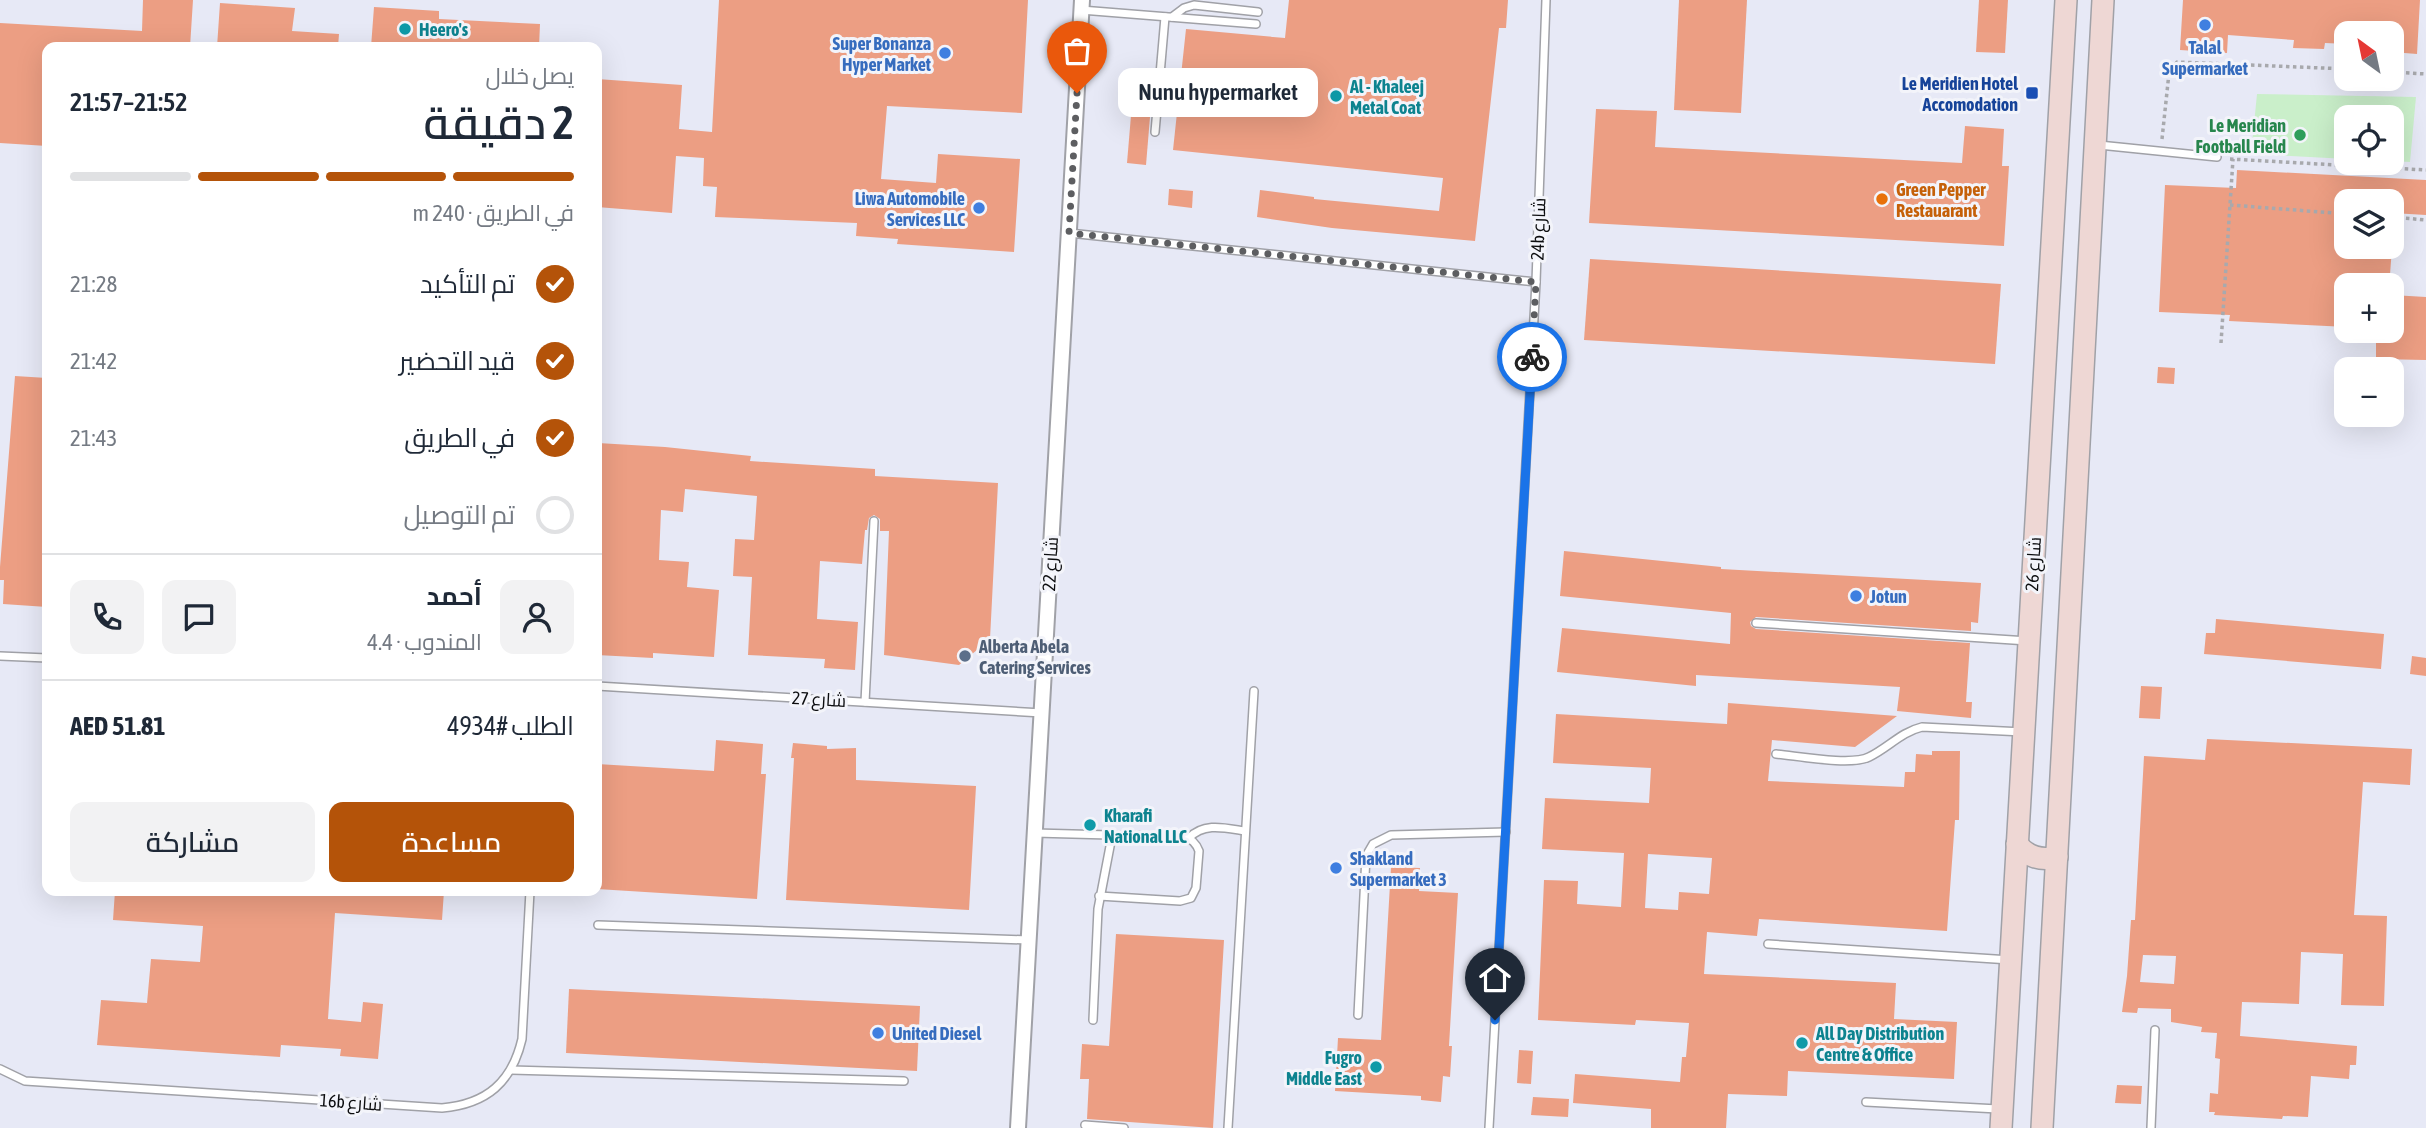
<!DOCTYPE html>
<html lang="ar">
<head>
<meta charset="utf-8">
<style>
	body { margin:0; font-family:"Asap Condensed",Cairo,sans-serif; background:#f2f2f3; color:#1f2937; direction:rtl; height:100vh; display:flex; flex-direction:column; font-size:26px; white-space:nowrap }
	* { box-sizing:border-box; margin:0 }
	p { font-size:23px; color:#747a83 }
	.icon { flex:none; width:38px; height:38px; fill:none; stroke:currentColor; stroke-width:2; stroke-linecap:round; stroke-linejoin:round }
	.map { position:relative; flex:1; overflow:hidden; direction:ltr }
	.panel { position:absolute; left:42px; top:42px; width:560px; height:854px; display:flex; flex-direction:column; background:#fff; border-radius:14px; box-shadow:0 7px 28px #0002; direction:rtl }
	.panel>* { flex:none }
	.needle { width:46px; rotate:327deg }
	.buttons { position:absolute; left:2334px; top:21px; display:grid; gap:14px }
	.buttons a { display:grid; place-items:center; width:70px; height:70px; border-radius:14px; background:#fff; box-shadow:0 7px 28px #0002; font-size:35px }
	.pin { position:absolute; display:grid; place-items:center; width:60px; height:60px; color:#fff; margin:-72px -30px; border-radius:50% 50% 50% 0; rotate:-45deg; box-shadow:0 0 7px #0007 }
	.pin .icon { rotate:45deg }
	.courier { position:absolute; display:grid; place-items:center; width:70px; height:70px; margin:-35px; border:5px solid #1a73e8; border-radius:50%; background:#fff; color:#222; box-shadow:0 2px 9px #0007 }
	.bubble { position:absolute; height:49px; border-radius:14px; background:#fff; box-shadow:0 7px 28px #0002; font-size:23px; font-weight:600; line-height:49px; text-align:center; direction:rtl }
	.headline em { font-style:normal; font-weight:600 }
	.headline div { display:flex; flex-direction:column-reverse }
	.headline { display:flex; align-items:center; justify-content:space-between; height:119px; padding:0 28px }
	h1 { font-size:46px; font-weight:600; line-height:52px }
	.bar { display:grid; grid-template-columns:repeat(4,1fr); gap:10px 7px; align-content:center; height:84px; padding:0 28px }
	.bar i { height:9px; border-radius:5px; background:#e0e1e3 }
	.bar .current { background:#b45309 }
	.bar p { grid-column:span 4 }
	.line { display:flex; align-items:center; gap:18px; padding:0 28px; border-top:2px solid #e0e1e3 }
	.line div { flex:1 }
	.round { display:grid; place-items:center; flex:none; width:74px; height:74px; border-radius:14px; background:#f2f2f3 }
	ol { padding:0 28px; list-style:none }
	li { display:flex; align-items:center; gap:21px; height:77px }
	li p { margin-inline-start:auto }
	li .icon { padding:7px; border-radius:50%; background:#b45309; color:#fff; stroke-width:4 }
	li:last-child { color:#747a83 }
	li i { width:38px; height:38px; border:4px solid #e0e1e3; border-radius:50% }
	.primary-button { display:flex; gap:14px; margin-top:auto; padding:14px 28px }
	.primary-button a { flex:1; height:80px; border-radius:14px; background:#b45309; color:#fff; font-size:28px; font-weight:600; line-height:80px; text-align:center }
	.primary-button a+a { background:#f2f2f3; color:#1f2937 }
	.map>svg:first-child { display:block }
	.built { fill:#e7e9f6; fill-rule:evenodd }
	.green { fill:#caefca }
	.building { fill:#ec9e83; fill-rule:evenodd }
	.lines { fill:none; stroke-linecap:round; stroke-linejoin:round }
	.lane-casing { stroke:#a0a1a7; stroke-width:10 }
	.street-casing { stroke:#a0a1a7; stroke-width:18 }
	.secondary-casing { stroke:#a0a1a7; stroke-width:24 }
	.path { stroke:#a8a9ad; stroke-width:3.5; stroke-dasharray:3.5 3.5; stroke-linecap:butt }
	.lane { stroke:#fff; stroke-width:7 }
	.street { stroke:#fff; stroke-width:14 }
	.secondary { stroke:#eed7d4; stroke-width:21 }
	.done { stroke:#5d5e61; stroke-width:7; stroke-dasharray:0 12.6 }
	.route { stroke:#1a73e8; stroke-width:9 }
	.shop-dot { fill:#3f7fe0; stroke:#f3f4fa; stroke-width:2.5 }
	.culture-dot { fill:#0f9aa8; stroke:#f3f4fa; stroke-width:2.5 }
	.transit-dot { fill:#1a4fb4; stroke:#f3f4fa; stroke-width:2.5 }
	.leisure-dot { fill:#2e9e5b; stroke:#f3f4fa; stroke-width:2.5 }
	.food-dot { fill:#e8710a; stroke:#f3f4fa; stroke-width:2.5 }
	.service-dot { fill:#5c6f8a; stroke:#f3f4fa; stroke-width:2.5 }
	.labels { text-anchor:middle; dominant-baseline:central; stroke-width:6; stroke-linejoin:round; paint-order:stroke }
	.culture-label { font-size:18px; font-weight:bold; fill:#0d838f; stroke:#f3f4fa; text-anchor:start }
	.shop-label { font-size:18px; font-weight:bold; fill:#366cbe; stroke:#f3f4fa; text-anchor:start }
	.transit-label { font-size:18px; font-weight:bold; fill:#164399; stroke:#f3f4fa; text-anchor:end }
	.leisure-label { font-size:18px; font-weight:bold; fill:#27864d; stroke:#f3f4fa; text-anchor:end }
	.food-label { font-size:18px; font-weight:bold; fill:#c56008; stroke:#f3f4fa; text-anchor:start }
	.street-label { font-size:18px; fill:#0c0d0f; stroke:#f3f4fa }
	.service-label { font-size:18px; font-weight:bold; fill:#4e5e75; stroke:#f3f4fa; text-anchor:start }
</style>
</head>
<body>
<div class="map">
<svg width="2426" height="1128" viewBox="0 0 2426 1128">
	<rect width="100%" height="100%" fill="#f3f4fa"/>
	<!-- built -->
	<path class="built" d="M 0,0 L 2426,0 L 2426,1128 L 0,1128 ZM 2347,33 L 2392,33 L 2392,79 L 2347,79 ZM 47,47 L 597,47 L 597,891 L 47,891 ZM 2347,117 L 2392,117 L 2392,163 L 2347,163 ZM 2347,201 L 2392,201 L 2392,247 L 2347,247 ZM 2347,285 L 2392,285 L 2392,331 L 2347,331 ZM 2347,369 L 2392,369 L 2392,415 L 2347,415 Z"/>
	<!-- green -->
	<path class="green" d="M 2257,94 L 2416,97 L 2410,162 L 2392,161 L 2392,117 L 2347,117 L 2347,159 L 2251,154 Z"/>
	<!-- building -->
	<g class="building">
		<path d="M 143,0 L 193,0 L 190,47 L 47,47 L 47,146 L 0,143 L 0,23 L 142,31 Z"/>
		<path d="M 719,0 L 1028,0 L 1022,113 L 887,106 L 881,179 L 936,183 L 938,154 L 1020,159 L 1014,252 L 897,244 L 898,239 L 856,236 L 857,223 L 715,217 L 717,187 L 703,186 L 704,158 L 676,156 L 672,213 L 597,207 L 597,79 L 682,85 L 679,129 L 712,132 Z"/>
		<path d="M 1289,0 L 1508,0 L 1506,28 L 1499,28 L 1475,241 L 1332,228 L 1257,217 L 1260,190 L 1314,197 L 1314,199 L 1439,211 L 1443,178 L 1173,150 L 1186,29 L 1285,38 Z"/>
		<path d="M 1679,0 L 1747,0 L 1741,113 L 1674,110 Z"/>
		<path d="M 1979,0 L 2008,0 L 2005,53 L 1976,52 Z"/>
		<path d="M 2183,0 L 2420,0 L 2417,54 L 2392,52 L 2392,33 L 2347,33 L 2347,44 L 2325,43 L 2324,49 L 2293,48 L 2294,40 L 2228,35 L 2227,53 L 2180,50 Z"/>
		<path d="M 220,3 L 295,8 L 292,31 L 339,34 L 338,47 L 217,47 Z"/>
		<path d="M 374,7 L 439,11 L 439,19 L 540,24 L 539,47 L 371,47 Z"/>
		<path d="M 1135,68 L 1154,69 L 1146,165 L 1127,163 Z"/>
		<path d="M 1596,109 L 1657,111 L 1655,147 L 1962,163 L 1965,126 L 2004,129 L 2002,166 L 2009,166 L 2004,246 L 1589,223 Z"/>
		<path d="M 2237,170 L 2426,180 L 2426,215 L 2392,213 L 2392,201 L 2347,201 L 2347,247 L 2392,247 L 2390,275 L 2347,273 L 2347,327 L 2229,321 L 2230,315 L 2159,312 L 2165,185 L 2236,188 Z"/>
		<path d="M 1169,189 L 1193,191 L 1192,208 L 1168,205 Z"/>
		<path d="M 1590,259 L 2001,284 L 1995,364 L 1584,340 Z"/>
		<path d="M 2392,295 L 2426,297 L 2426,360 L 2376,359 L 2376,337 L 2388,337 L 2389,331 L 2392,331 Z"/>
		<path d="M 2158,367 L 2175,368 L 2174,384 L 2157,383 Z"/>
		<path d="M 15,376 L 47,378 L 47,607 L 3,604 L 4,580 L 0,580 L 0,567 Z"/>
		<path d="M 598,443 L 665,447 L 751,456 L 750,461 L 875,469 L 875,476 L 998,483 L 990,639 L 959,665 L 884,655 L 889,531 L 880,531 L 880,519 L 874,515 L 869,518 L 867,530 L 865,530 L 862,564 L 820,561 L 817,619 L 858,622 L 855,670 L 824,668 L 825,659 L 748,655 L 752,577 L 733,576 L 735,539 L 754,540 L 757,496 L 685,489 L 683,512 L 661,510 L 659,560 L 689,562 L 687,587 L 719,590 L 714,657 L 653,653 L 653,658 L 597,655 Z"/>
		<path d="M 1564,551 L 1721,567 L 1721,569 L 1981,583 L 1978,623 L 1971,622 L 1971,631 L 1756,617 L 1750,622 L 1751,626 L 1756,629 L 1970,643 L 1966,702 L 1972,702 L 1971,718 L 1897,711 L 1900,687 L 1696,675 L 1696,686 L 1557,672 L 1562,628 L 1730,644 L 1731,613 L 1560,596 Z"/>
		<path d="M 2216,619 L 2384,634 L 2381,669 L 2204,654 L 2206,633 L 2215,633 Z"/>
		<path d="M 2412,656 L 2426,658 L 2426,676 L 2410,674 Z"/>
		<path d="M 2141,686 L 2162,687 L 2160,719 L 2139,718 Z"/>
		<path d="M 1728,703 L 1897,716 L 1855,747 L 1772,740 L 1768,781 L 1904,787 L 1905,772 L 1915,772 L 1916,754 L 1932,755 L 1932,751 L 1960,751 L 1959,820 L 1955,820 L 1947,931 L 1759,919 L 1757,936 L 1707,932 L 1704,974 L 1896,983 L 1894,1019 L 1957,1022 L 1954,1079 L 1788,1071 L 1787,1096 L 1728,1094 L 1726,1128 L 1651,1128 L 1651,1109 L 1573,1103 L 1575,1074 L 1680,1082 L 1682,1057 L 1686,1057 L 1689,1023 L 1636,1020 L 1635,1025 L 1538,1020 L 1544,880 L 1578,881 L 1577,904 L 1621,907 L 1624,853 L 1542,849 L 1545,798 L 1649,803 L 1651,768 L 1553,763 L 1556,714 L 1727,724 ZM 1648,854 L 1712,858 L 1709,894 L 1679,892 L 1678,910 L 1645,908 Z"/>
		<path d="M 2207,739 L 2412,749 L 2410,785 L 2363,782 L 2354,915 L 2387,916 L 2384,1006 L 2341,1005 L 2343,954 L 2301,952 L 2299,1004 L 2242,1002 L 2240,1036 L 2357,1046 L 2356,1065 L 2350,1065 L 2349,1079 L 2311,1076 L 2308,1117 L 2283,1116 L 2282,1119 L 2214,1115 L 2215,1112 L 2209,1112 L 2210,1093 L 2218,1094 L 2220,1059 L 2215,1058 L 2217,1033 L 2201,1032 L 2202,1027 L 2171,1022 L 2171,1009 L 2138,1008 L 2137,1013 L 2122,1012 L 2127,976 L 2131,920 L 2135,920 L 2144,756 L 2205,760 ZM 2143,955 L 2176,956 L 2174,984 L 2140,982 Z"/>
		<path d="M 716,740 L 763,744 L 761,774 L 766,774 L 757,899 L 597,889 L 597,764 L 714,771 Z"/>
		<path d="M 793,743 L 827,746 L 827,749 L 856,748 L 856,780 L 976,786 L 969,910 L 786,900 L 794,758 L 791,758 Z"/>
		<path d="M 1391,867 L 1420,868 L 1419,891 L 1458,893 L 1449,1046 L 1452,1046 L 1450,1077 L 1443,1076 L 1441,1102 L 1421,1100 L 1421,1096 L 1335,1091 L 1338,1038 L 1381,1040 Z"/>
		<path d="M 115,891 L 444,891 L 442,920 L 335,913 L 328,1019 L 361,1022 L 363,1002 L 383,1004 L 378,1059 L 340,1056 L 341,1049 L 281,1045 L 280,1057 L 97,1045 L 101,1000 L 147,1003 L 151,959 L 200,962 L 203,926 L 113,920 Z"/>
		<path d="M 1116,934 L 1224,940 L 1213,1128 L 1087,1119 L 1089,1079 L 1080,1079 L 1082,1044 L 1109,1046 Z"/>
		<path d="M 569,989 L 920,1006 L 917,1071 L 566,1053 Z"/>
		<path d="M 1519,1050 L 1533,1051 L 1531,1084 L 1517,1083 Z"/>
		<path d="M 2117,1085 L 2142,1086 L 2141,1104 L 2115,1103 Z"/>
		<path d="M 1533,1097 L 1569,1099 L 1568,1117 L 1531,1115 Z"/>
	</g>
	<g class="lines">
		<!-- lane casing -->
		<g class="lane-casing">
			<g id="lane">
				<path d="M 1081,10 L 1256,24"/>
				<path d="M 1172,17 L 1184,8 L 1194,5 L 1258,12"/>
				<path d="M 1155,132 L 1165,17"/>
				<path d="M 2099,145 L 2217,157"/>
				<path d="M 1069,233 L 1536,282"/>
				<path d="M 1756,623 L 2028,641"/>
				<path d="M 0,656 L 47,658"/>
				<path d="M 597,686 L 1042,713"/>
				<path d="M 865,702 L 874,521"/>
				<path d="M 1776,754 C 1798,756 1851,766 1869,757 C 1888,748 1901,732 1922,727 L 2023,732"/>
				<path d="M 1035,833 L 1184,837 C 1192,839 1196,843 1199,851 L 1196,888 L 1191,898 L 1180,901 L 1099,896"/>
				<path d="M 1189,838 C 1204,822 1225,828 1245,831"/>
				<path d="M 598,925 L 1028,940"/>
				<path d="M 1768,944 L 2010,960"/>
				<path d="M 1358,1015 L 1366,856 L 1373,844 L 1391,835 L 1506,832"/>
				<path d="M 1093,1020 L 1098,909 L 1112,836"/>
				<path d="M 0,1069 L 25,1081 L 442,1108 C 487,1104 512,1082 522,1039 L 530,891"/>
				<path d="M 511,1070 L 904,1081"/>
				<path d="M 1866,1102 L 1998,1109"/>
				<path d="M 1085,1125 L 1124,1128"/>
				<path d="M 1228,1128 L 1254,691"/>
				<path d="M 1489,1128 L 1536,282 L 1546,0"/>
				<path d="M 2151,1128 L 2155,1030"/>
			</g>
		</g>
		<!-- street casing -->
		<g class="street-casing">
			<path id="street" d="M 1018,1128 L 1082,0"/>
		</g>
		<!-- secondary casing -->
		<g class="secondary-casing">
			<g id="secondary">
				<path d="M 2017,844 C 2027,857 2041,861 2057,857"/>
				<path d="M 2001,1128 L 2066,0"/>
				<path d="M 2042,1128 L 2103,0"/>
			</g>
		</g>
		<!-- path -->
		<g class="path">
			<path d="M 2392,72 L 2426,74"/>
			<path d="M 2162,139 L 2169,73 L 2177,62 L 2347,69"/>
			<path d="M 2230,159 L 2426,170"/>
			<path d="M 2230,205 L 2347,214"/>
			<path d="M 2392,217 L 2426,220"/>
			<path d="M 2221,343 L 2233,159"/>
		</g>
		<!-- lane -->
		<use href="#lane" class="lane"/>
		<!-- street -->
		<use href="#street" class="street"/>
		<!-- secondary -->
		<use href="#secondary" class="secondary"/>
	</g>
	<g class="lines">
		<!-- done -->
		<path class="done" d="M 1077,93 L 1069,233 L 1536,282 L 1532,357"/>
		<!-- route -->
		<path class="route" d="M 1495,1020 L 1532,357"/>
	</g>
	<!-- markers -->
	<g class="shop-dot">
		<circle cx="2205" cy="25" r="7"/>
		<circle cx="945" cy="53" r="7"/>
		<circle cx="979" cy="208" r="7"/>
		<circle cx="1856" cy="596" r="7"/>
		<circle cx="1336" cy="868" r="7"/>
		<circle cx="878" cy="1033" r="7"/>
	</g>
	<g class="culture-dot">
		<circle cx="405" cy="29" r="7"/>
		<circle cx="1336" cy="96" r="7"/>
		<circle cx="1090" cy="825" r="7"/>
		<circle cx="1802" cy="1043" r="7"/>
		<circle cx="1376" cy="1067" r="7"/>
	</g>
	<rect class="transit-dot" x="2025" y="86" width="14" height="14" rx="3.5"/>
	<circle class="leisure-dot" cx="2300" cy="135" r="7"/>
	<circle class="food-dot" cx="1882" cy="199" r="7"/>
	<circle class="service-dot" cx="965" cy="656" r="7"/>
	<g class="labels">
		<!-- culture labels -->
		<g class="culture-label">
			<text x="419" y="29">Heero's</text>
			<text x="1350" y="86">Al - Khaleej<tspan x="1350" dy="21">Metal Coat</tspan></text>
			<text x="1104" y="815">Kharafi<tspan x="1104" dy="21">National LLC</tspan></text>
			<text x="1816" y="1033">All Day Distribution<tspan x="1816" dy="21">Centre &amp; Office</tspan></text>
			<text x="1362" y="1057" text-anchor="end">Fugro<tspan x="1362" dy="21">Middle East</tspan></text>
		</g>
		<!-- shop labels -->
		<g class="shop-label">
			<text x="931" y="43" text-anchor="end">Super Bonanza<tspan x="931" dy="21">Hyper Market</tspan></text>
			<text x="2205" y="47" text-anchor="middle">Talal<tspan x="2205" dy="21">Supermarket</tspan></text>
			<text x="965" y="198" text-anchor="end">Liwa Automobile<tspan x="965" dy="21">Services LLC</tspan></text>
			<text x="1870" y="596">Jotun</text>
			<text x="1350" y="858">Shakland<tspan x="1350" dy="21">Supermarket 3</tspan></text>
			<text x="892" y="1033">United Diesel</text>
		</g>
		<!-- transit labels -->
		<g class="transit-label">
			<text x="2018" y="83">Le Meridien Hotel<tspan x="2018" dy="21">Accomodation</tspan></text>
		</g>
		<!-- leisure labels -->
		<g class="leisure-label">
			<text x="2286" y="125">Le Meridian<tspan x="2286" dy="21">Football Field</tspan></text>
		</g>
		<!-- food labels -->
		<g class="food-label">
			<text x="1896" y="189">Green Pepper<tspan x="1896" dy="21">Restauarant</tspan></text>
		</g>
		<!-- street labels -->
		<g class="street-label">
			<text transform="translate(1538 229) rotate(-88)">24b شارع</text>
			<text transform="translate(1050 564) rotate(-87)">شارع 22</text>
			<text transform="translate(2033 564) rotate(-87)">شارع 26</text>
			<text transform="translate(819 699) rotate(3)">شارع 27</text>
			<text transform="translate(351 1102) rotate(4)">16b شارع</text>
		</g>
		<!-- service labels -->
		<g class="service-label">
			<text x="979" y="646">Alberta Abela<tspan x="979" dy="21">Catering Services</tspan></text>
		</g>
	</g>
</svg>
<div class="buttons">
<a><svg class="needle" viewBox="-14 -14 28 28"><path d="M0-13l5 13h-10z" fill="#e53935"/><path d="M0 13l5-13h-10z" fill="#747a83"/></svg></a>
<a><svg class="icon" aria-label="locate" viewBox="0 0 24 24"><circle cx="12" cy="12" r="6"/><path d="M12 2v4M12 18v4M2 12h4M18 12h4"/></svg></a>
<a><svg class="icon" aria-label="layers" viewBox="0 0 24 24"><path d="M12 4l9 5-9 5-9-5zM3 14l9 5 9-5"/></svg></a>
<a>+</a>
<a>−</a>
</div>
<div class="pin" style="left:1077px;top:93px;background:#ea580c"><svg class="icon" aria-label="bag" viewBox="0 0 24 24"><path d="M5 8h14l-1 12H6zM9 8a3 3 0 0 1 6 0"/></svg></div>
<div class="pin" style="left:1495px;top:1020px;background:#1f2937"><svg class="icon" aria-label="home" viewBox="0 0 24 24"><path d="M3 11l9-7 9 7M6 9v11h12V9"/></svg></div>
<div class="courier" style="left:1532px;top:357px"><svg class="icon" aria-label="bike" viewBox="0 0 24 24"><circle cx="6" cy="16" r="4"/><circle cx="18" cy="16" r="4"/><path d="M6 16l4-8h5l3 8M10 8l3 8H6M13 5h3"/></svg></div>
<div class="bubble" style="left:1118px;top:68px;width:200px">Nunu hypermarket</div>
<section class="panel">
<div class="headline"><div><h1>2 دقيقة</h1><p>يصل خلال</p></div><em>21:52–21:57</em></div>
<div class="bar"><i class="current"></i><i class="current"></i><i class="current"></i><i></i><p>في الطريق · 240 m</p></div>
<ol>
<li><svg class="icon" aria-label="check" viewBox="0 0 24 24"><path d="M5 12l5 5 9-10"/></svg>تم التأكيد<p>21:28</p></li>
<li><svg class="icon" aria-label="check" viewBox="0 0 24 24"><path d="M5 12l5 5 9-10"/></svg>قيد التحضير<p>21:42</p></li>
<li><svg class="icon" aria-label="check" viewBox="0 0 24 24"><path d="M5 12l5 5 9-10"/></svg>في الطريق<p>21:43</p></li>
<li><i></i>تم التوصيل</li>
</ol>
<div class="line" style="height:126px"><a class="round"><svg class="icon" aria-label="person" viewBox="0 0 24 24"><circle cx="12" cy="8" r="4"/><path d="M4 21q1-7 8-7t8 7"/></svg></a><div><b>أحمد</b><p>المندوب · 4.4</p></div><a class="round"><svg class="icon" aria-label="chat" viewBox="0 0 24 24"><path d="M4 5h16v11H9l-5 4z"/></svg></a><a class="round"><svg class="icon" aria-label="phone" viewBox="0 0 24 24"><path d="M5 4h4l2 5-3 2q2 4 5 5l2-3 5 2v4C11 20 4 13 5 4z"/></svg></a></div>
<div class="line" style="height:91px"><div>الطلب #4934</div><b>AED 51.81</b></div>
<div class="primary-button"><a>مساعدة</a><a>مشاركة</a></div>
</section>
</div>
</body>
</html>
